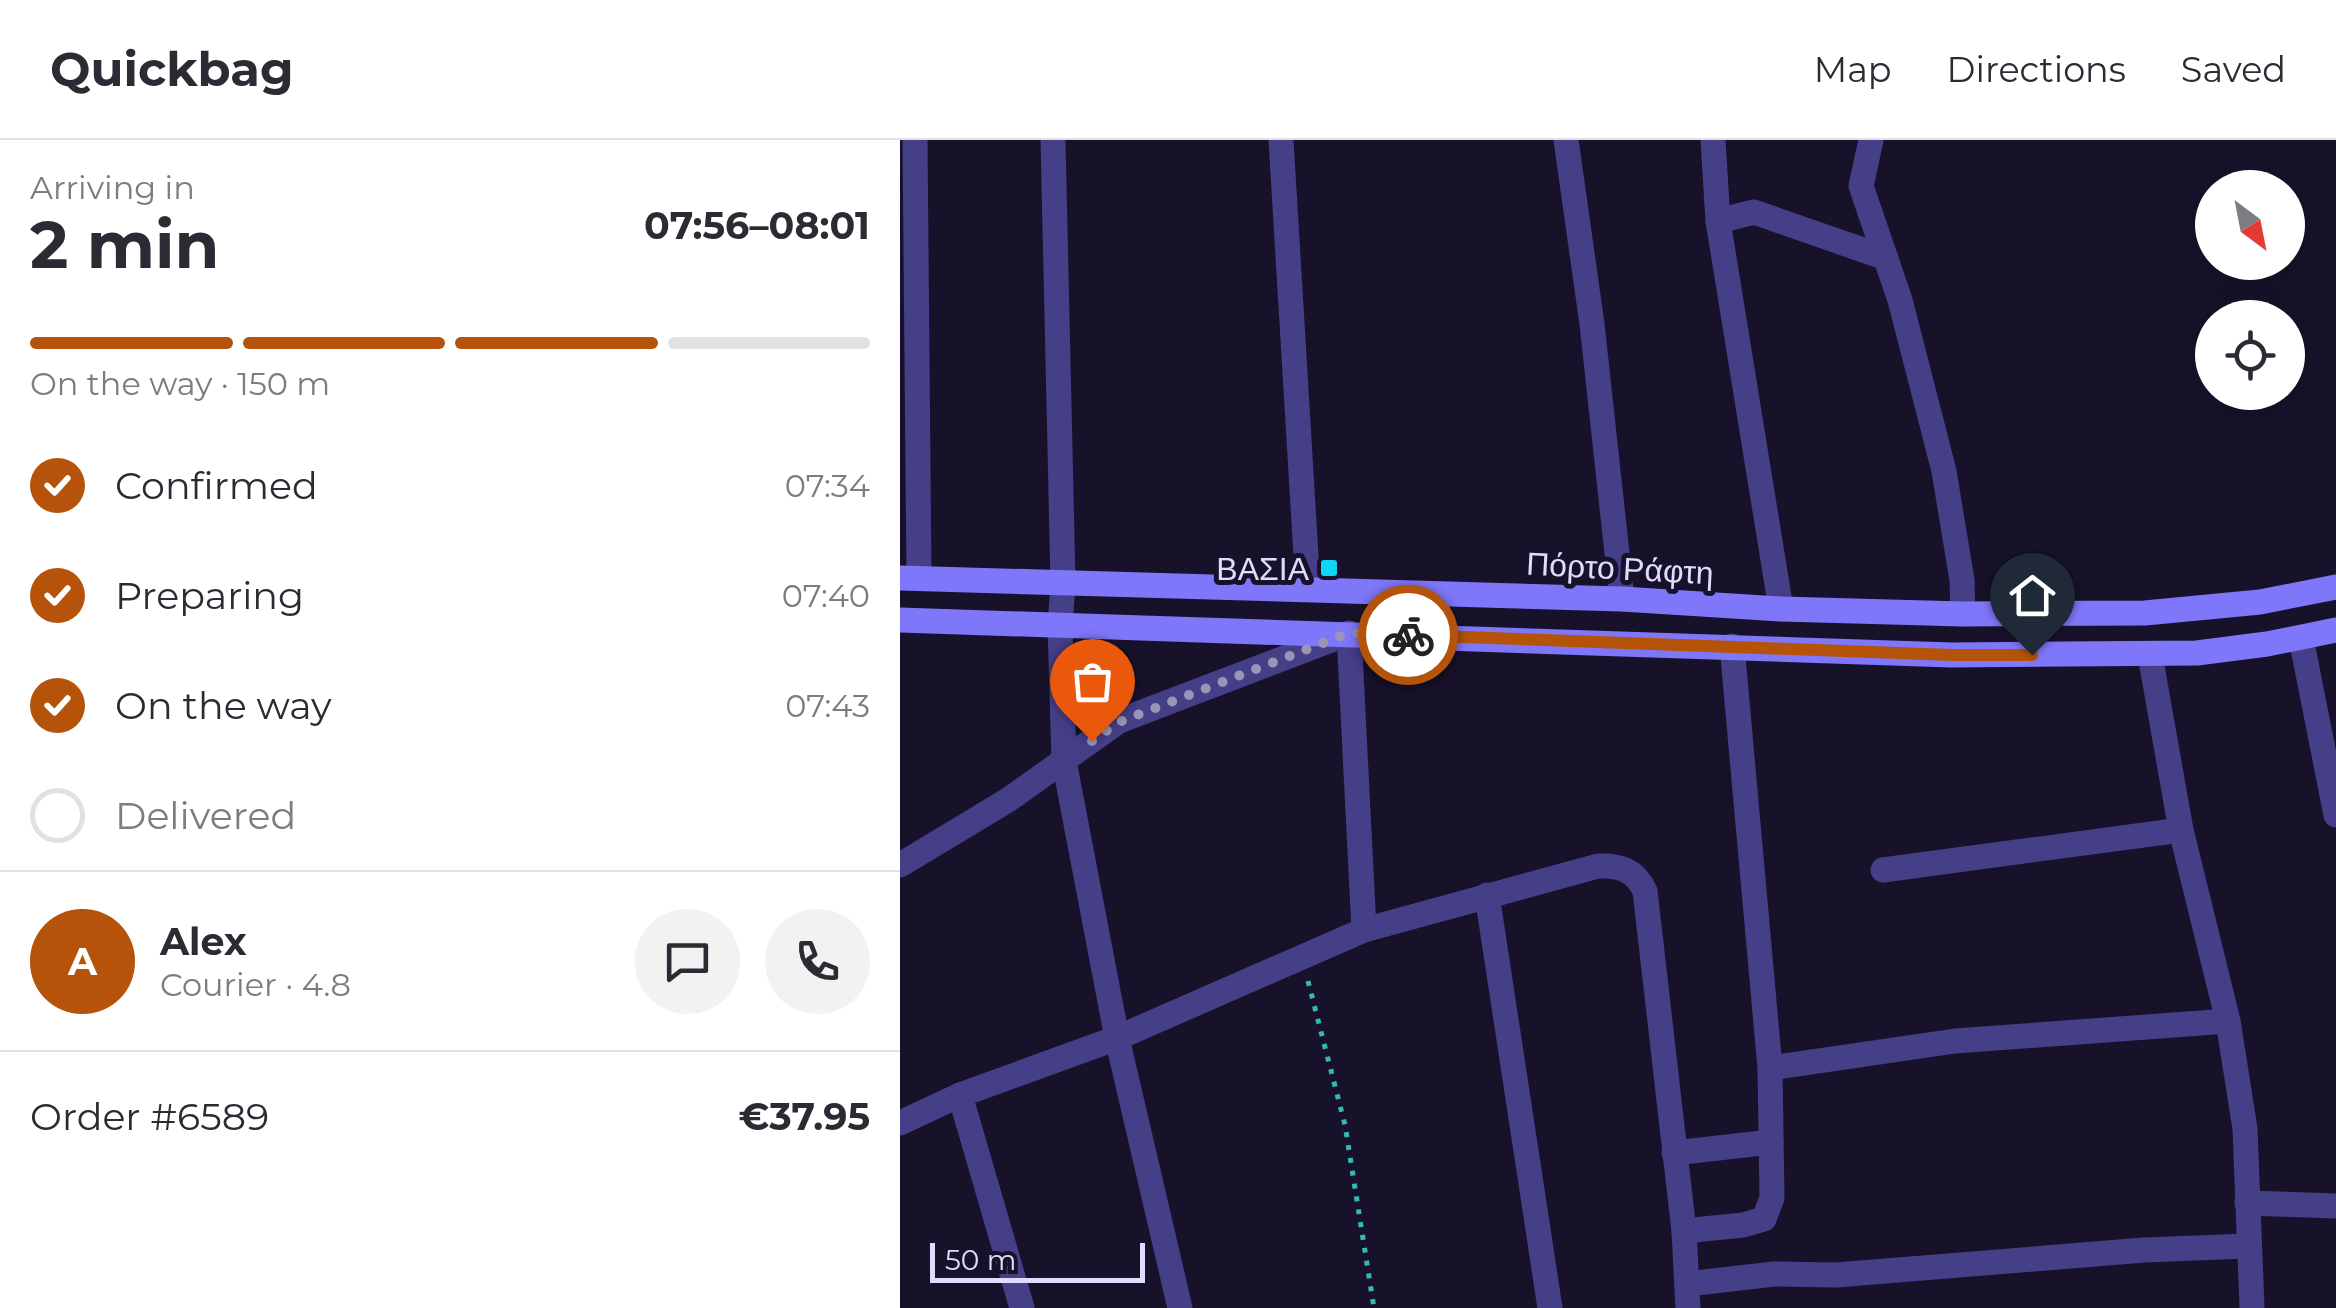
<!DOCTYPE html>
<html lang="en">
<head>
<meta charset="utf-8">
<style>
	body { margin:0; font-family:Montserrat,sans-serif; background:#f2f2f3; color:#2b2b33; height:100vh; display:flex; flex-direction:column; font-size:38px; white-space:nowrap }
	* { box-sizing:border-box; margin:0 }
	p { font-size:32px; color:#7c7c81 }
	.icon { flex:none; width:55px; height:55px; fill:none; stroke:currentColor; stroke-width:2; stroke-linecap:round; stroke-linejoin:round }
	.map { position:relative; flex:1; overflow:hidden }
	.details { display:flex; flex-direction:column; background:#fff; width:900px }
	.details>* { flex:none }
	.needle { width:65px; rotate:148deg }
	.fabs { position:absolute; left:1295px; top:30px; display:grid; gap:20px }
	.fabs a { display:grid; place-items:center; width:110px; height:110px; border-radius:50%; background:#fff; box-shadow:0 5px 25px #0003; font-size:50px }
	.scale { position:absolute; left:30px; bottom:25px; width:215px; box-sizing:border-box; padding-left:10px; border:5px solid #e1dcfe; border-top:0; font-size:28px; line-height:35px; white-space:nowrap; color:#e1dcfe; -webkit-text-stroke:8px #17122a; paint-order:stroke }
	.pin { position:absolute; display:grid; place-items:center; width:85px; height:85px; color:#fff; margin:-102px -42px; border-radius:50% 50% 50% 0; rotate:-45deg; box-shadow:0 0 10px #0007 }
	.pin .icon { rotate:45deg }
	.courier { position:absolute; display:grid; place-items:center; width:100px; height:100px; margin:-50px; border:8px solid #b45309; border-radius:50%; background:#fff; color:#222; box-shadow:0 2px 12px #0007 }
	.summary em { font-style:normal; font-weight:700 }
	.summary div { display:flex; flex-direction:column-reverse }
	.summary { display:flex; align-items:center; justify-content:space-between; height:170px; padding:0 30px }
	h1 { font-size:65px; font-weight:700; line-height:75px }
	.bar { display:grid; grid-template-columns:repeat(4,1fr); gap:15px 10px; align-content:center; height:120px; padding:0 30px }
	.bar i { height:12px; border-radius:8px; background:#e1e1e2 }
	.bar .active { background:#b45309 }
	.bar p { grid-column:span 4 }
	.line { display:flex; align-items:center; gap:25px; padding:0 30px; border-top:2px solid #e1e1e2 }
	.line div { flex:1 }
	.round { display:grid; place-items:center; flex:none; width:105px; height:105px; border-radius:52px; background:#f2f2f3 }
	ol { padding:0 30px; list-style:none }
	li { display:flex; align-items:center; gap:30px; height:110px }
	li p { margin-inline-start:auto }
	li .icon { padding:10px; border-radius:50%; background:#b45309; color:#fff; stroke-width:4 }
	li:last-child { color:#7c7c81 }
	li i { width:55px; height:55px; border:5px solid #e1e1e2; border-radius:50% }
	header { display:flex; align-items:center; gap:60px; box-sizing:border-box; height:140px; padding:0 50px; background:#fff; border-bottom:2px solid #e1e1e2 }
	header strong { font-size:48px }
	nav { display:flex; gap:55px; margin-inline-start:auto; font-size:35px }
	main { display:flex; flex:1; min-height:0 }
	.map>svg:first-child { display:block }
	.lines { fill:none; stroke-linecap:round; stroke-linejoin:round }
	.path { stroke:#36b8b5; stroke-width:5; stroke-dasharray:5 8; stroke-linecap:butt }
	.minor { stroke:#443f87; stroke-width:25 }
	.tertiary { stroke:#443f87; stroke-width:25 }
	.secondary { stroke:#7f77f9; stroke-width:25 }
	.done { stroke:#9a95b4; stroke-width:10; stroke-dasharray:0 18 }
	.route { stroke:#b45309; stroke-width:12 }
	.poi-dot { fill:#10d6f5; stroke:#17122a; stroke-width:4 }
	.labels { text-anchor:middle; dominant-baseline:central; stroke-width:10; stroke-linejoin:round; paint-order:stroke }
	.poi-label { font-size:32px; fill:#e1dcfe; stroke:#17122a; text-anchor:end }
	.street-label { font-size:32px; fill:#e1dcfe; stroke:#17122a }
</style>
</head>
<body>
<header>
<strong>Quickbag</strong>
<nav><a>Map</a><a>Directions</a><a>Saved</a></nav>
</header>
<main>
<section class="details">
<div class="summary"><div><h1>2 min</h1><p>Arriving in</p></div><em>07:56–08:01</em></div>
<div class="bar"><i class="active"></i><i class="active"></i><i class="active"></i><i></i><p>On the way · 150 m</p></div>
<ol>
<li><svg class="icon" aria-label="check" viewBox="0 0 24 24"><path d="M5 12l5 5 9-10"/></svg>Confirmed<p>07:34</p></li>
<li><svg class="icon" aria-label="check" viewBox="0 0 24 24"><path d="M5 12l5 5 9-10"/></svg>Preparing<p>07:40</p></li>
<li><svg class="icon" aria-label="check" viewBox="0 0 24 24"><path d="M5 12l5 5 9-10"/></svg>On the way<p>07:43</p></li>
<li><i></i>Delivered</li>
</ol>
<div class="line" style="height:180px"><b class="round" style="background:#b45309;color:#fff">A</b><div><b>Alex</b><p>Courier · 4.8</p></div><a class="round"><svg class="icon" aria-label="chat" viewBox="0 0 24 24"><path d="M4 5h16v11H9l-5 4z"/></svg></a><a class="round"><svg class="icon" aria-label="phone" viewBox="0 0 24 24"><path d="M5 4h4l2 5-3 2q2 4 5 5l2-3 5 2v4C11 20 4 13 5 4z"/></svg></a></div>
<div class="line" style="height:130px"><div>Order #6589</div><b>€37.95</b></div>
</section>
<div class="map">
<svg width="1436" height="1168" viewBox="0 0 1436 1168">
	<rect width="100%" height="100%" fill="#17122a"/>
	<g class="lines">
		<!-- path -->
		<path class="path" d="M 408,841 L 445,985 L 474,1168"/>
		<!-- minor -->
		<g class="minor">
			<path d="M 15,0 L 19,438"/>
			<path d="M 153,0 L 163,443"/>
			<path d="M 381,0 L 408,449"/>
			<path d="M 666,0 L 692,184 L 722,459"/>
			<path d="M 813,0 L 818,81 L 881,469"/>
			<path d="M 971,0 L 961,46 L 1000,160 L 1044,331 L 1062,440 L 1063,474"/>
			<path d="M 818,81 L 854,72 L 986,118"/>
			<path d="M 1401,498 L 1436,675"/>
			<path d="M 1250,515 L 1281,690 L 1328,881 L 1345,989 L 1352,1168"/>
			<path d="M 164,621 L 217,898 L 280,1168"/>
			<path d="M 983,730 L 1281,690"/>
			<path d="M 587,755 L 650,1168"/>
			<path d="M 464,790 L 698,726 C 720,725 735,730 745,751 L 784,1091 L 788,1168"/>
			<path d="M 870,928 L 1055,901 L 1328,881"/>
			<path d="M 60,955 L 122,1168"/>
			<path d="M 0,983 L 60,955 L 217,898 L 464,790 L 449,493"/>
			<path d="M 774,1013 L 871,1002"/>
			<path d="M 1347,1063 L 1436,1066"/>
			<path d="M 784,1091 L 843,1085 L 864,1079 L 872,1058 L 870,928 L 832,506"/>
			<path d="M 787,1144 L 874,1134 L 936,1135 L 1244,1110 L 1348,1106"/>
		</g>
		<!-- tertiary -->
		<g class="tertiary">
			<path d="M 163,443 L 160,486 L 164,621"/>
			<path d="M 0,725 L 108,660 L 219,581 L 444,495"/>
		</g>
		<!-- secondary -->
		<g class="secondary">
			<path d="M 0,438 L 722,459 L 881,469 L 1063,474 L 1245,473 L 1360,462 L 1436,447"/>
			<path d="M 0,480 L 1052,515 L 1297,513 L 1367,504 L 1436,490"/>
		</g>
	</g>
	<g class="lines">
		<!-- done -->
		<path class="done" d="M 192,601 L 219,582 L 449,493 L 508,495"/>
		<!-- route -->
		<path class="route" d="M 508,495 L 1052,515 L 1132,515"/>
	</g>
	<!-- markers -->
	<rect class="poi-dot" x="419" y="418" width="20" height="20" rx="5"/>
	<g class="labels">
		<!-- poi labels -->
		<g class="poi-label">
			<text x="409" y="428">ΒΑΣΙΑ</text>
		</g>
		<!-- street labels -->
		<g class="street-label">
			<text transform="translate(720 428) rotate(3)">Πόρτο Ράφτη</text>
		</g>
	</g>
</svg>
<div class="fabs">
<a><svg class="needle" viewBox="-14 -14 28 28"><path d="M0-13l5 13h-10z" fill="#e53935"/><path d="M0 13l5-13h-10z" fill="#7c7c81"/></svg></a>
<a><svg class="icon" aria-label="locate" viewBox="0 0 24 24"><circle cx="12" cy="12" r="6"/><path d="M12 2v4M12 18v4M2 12h4M18 12h4"/></svg></a>
</div>
<div class="scale">50 m</div>
<div class="pin" style="left:192px;top:601px;background:#ea580c"><svg class="icon" aria-label="bag" viewBox="0 0 24 24"><path d="M5 8h14l-1 12H6zM9 8a3 3 0 0 1 6 0"/></svg></div>
<div class="pin" style="left:1132px;top:515px;background:#1f2937"><svg class="icon" aria-label="home" viewBox="0 0 24 24"><path d="M3 11l9-7 9 7M6 9v11h12V9"/></svg></div>
<div class="courier" style="left:508px;top:495px"><svg class="icon" aria-label="bike" viewBox="0 0 24 24"><circle cx="6" cy="16" r="4"/><circle cx="18" cy="16" r="4"/><path d="M6 16l4-8h5l3 8M10 8l3 8H6M13 5h3"/></svg></div>
</div>
</main>
</body>
</html>
